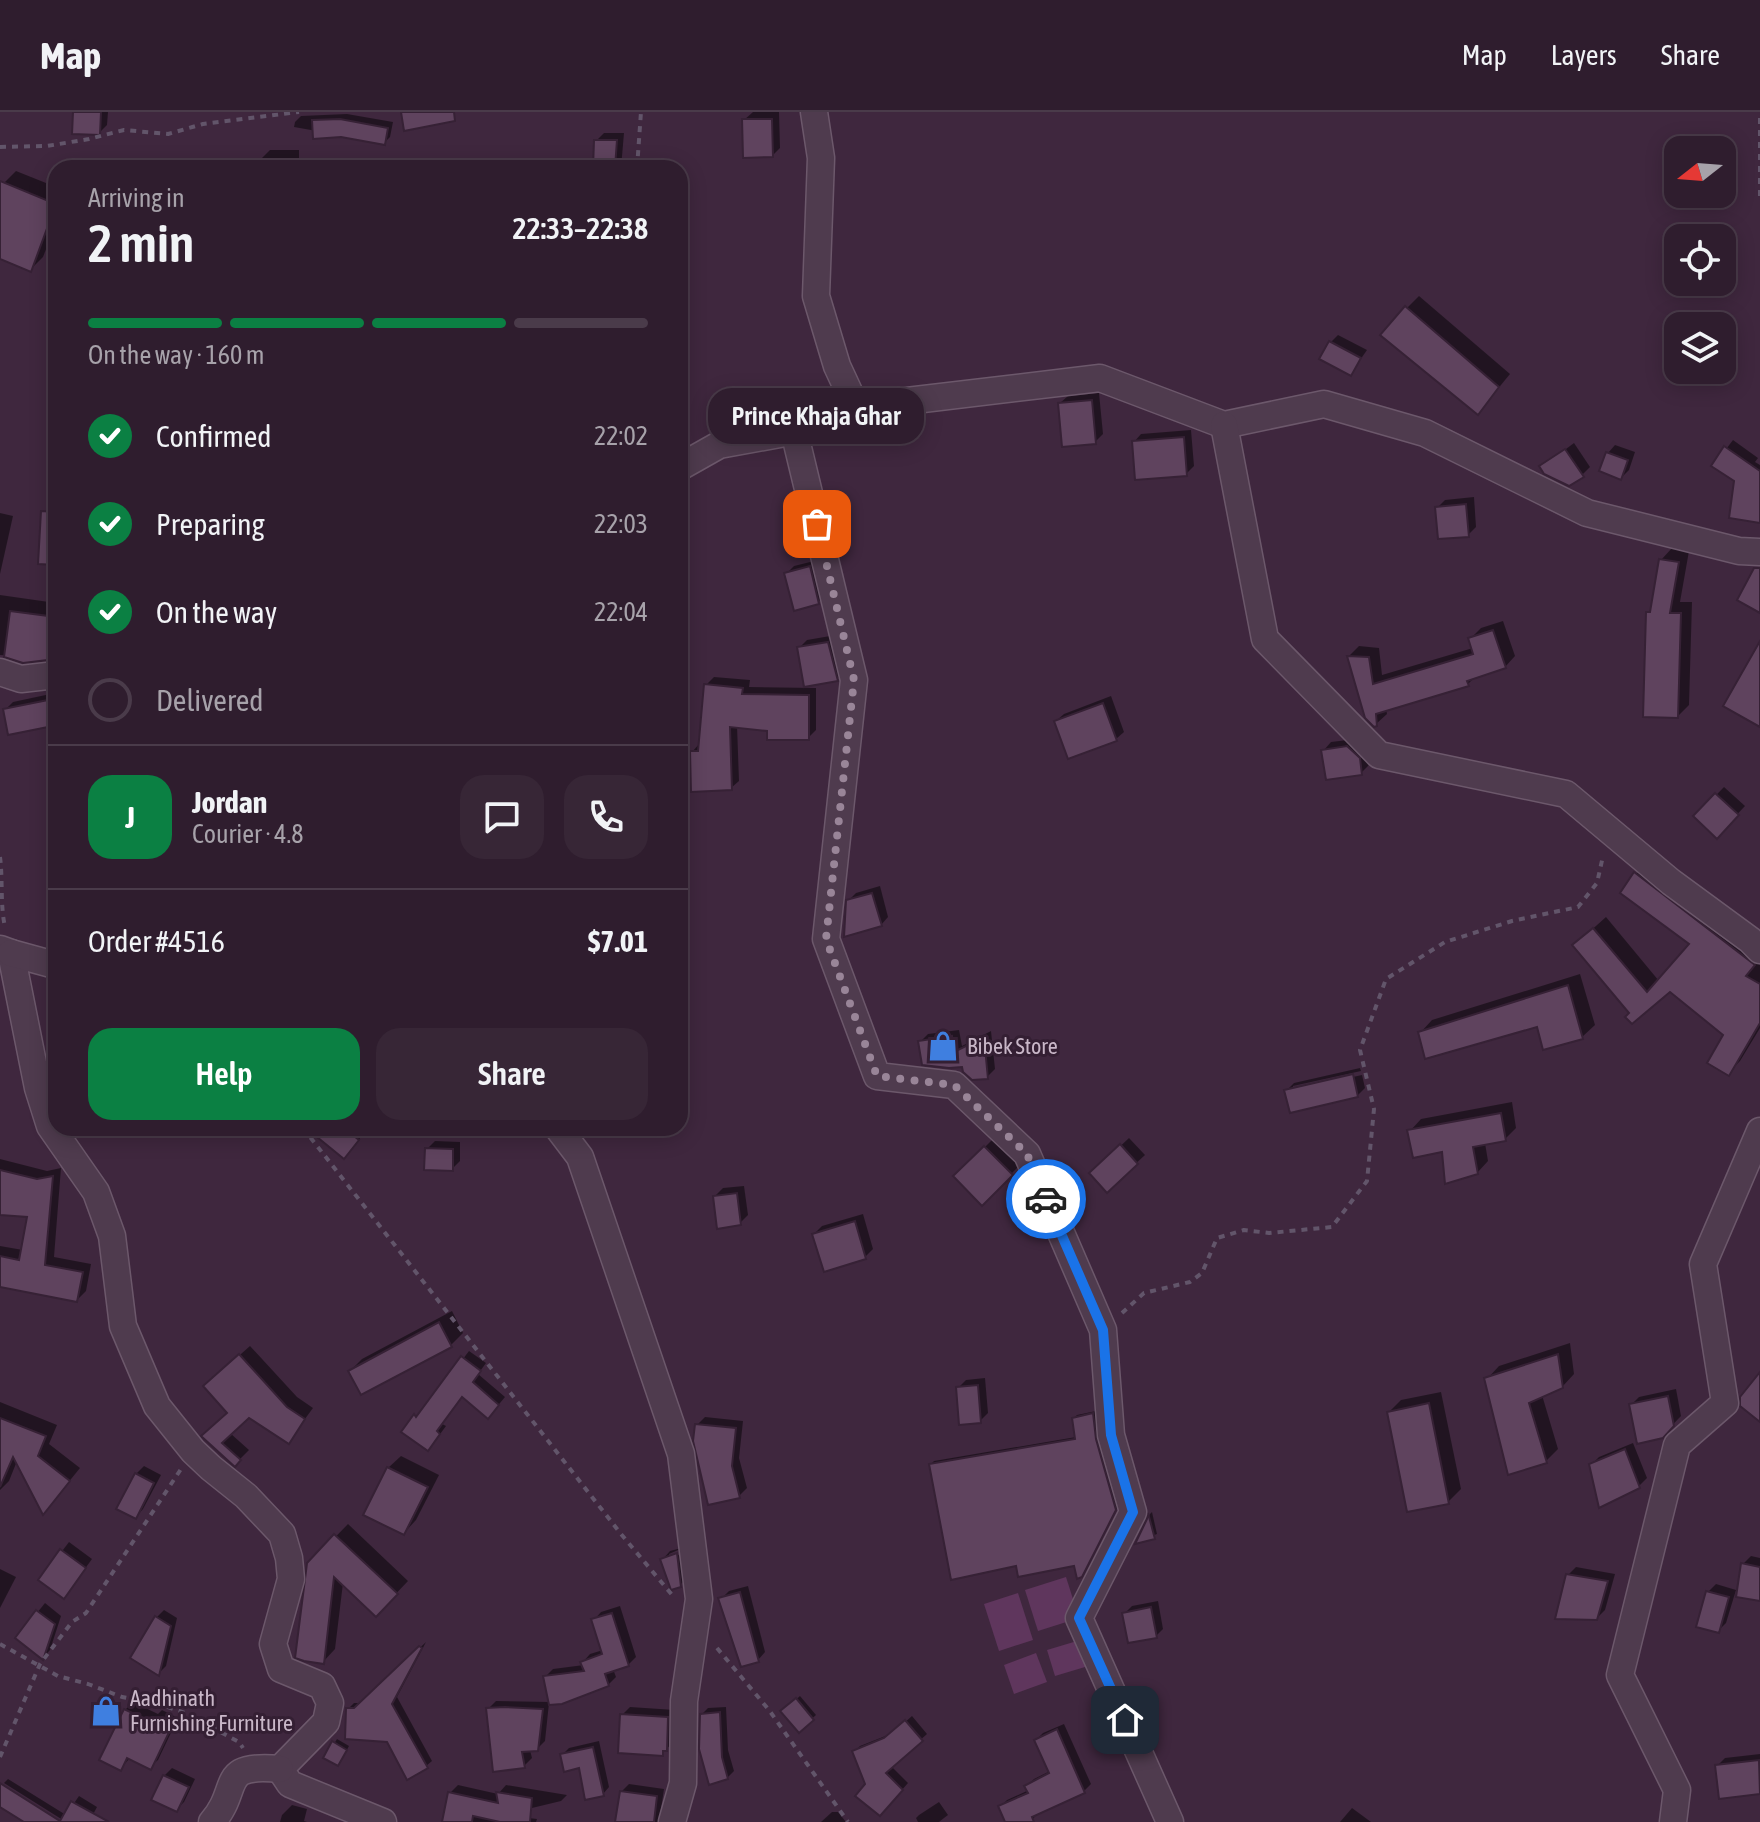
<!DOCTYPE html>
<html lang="en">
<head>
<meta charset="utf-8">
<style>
	body { margin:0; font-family:"Asap Condensed",sans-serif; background:#372636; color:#f1f3f6; height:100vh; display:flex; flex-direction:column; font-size:30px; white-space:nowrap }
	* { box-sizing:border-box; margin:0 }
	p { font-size:26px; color:#a7a2aa }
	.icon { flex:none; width:44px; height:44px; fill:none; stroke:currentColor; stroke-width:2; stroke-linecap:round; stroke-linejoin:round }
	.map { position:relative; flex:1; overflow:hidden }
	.drawer { position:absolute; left:48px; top:48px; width:640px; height:976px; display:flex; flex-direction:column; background:#2f1d2e; border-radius:24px; box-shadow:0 4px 20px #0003,0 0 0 2px #4a3b4a }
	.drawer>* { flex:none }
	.needle { width:52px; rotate:253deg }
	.controls { position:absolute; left:1664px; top:24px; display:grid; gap:16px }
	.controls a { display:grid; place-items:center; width:72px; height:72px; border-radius:16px; background:#2f1d2e; box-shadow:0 4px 20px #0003,0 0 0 2px #4a3b4a; font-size:40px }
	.pin { position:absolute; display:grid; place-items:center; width:68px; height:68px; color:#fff; margin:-34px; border-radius:16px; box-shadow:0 4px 12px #0006 }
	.courier { position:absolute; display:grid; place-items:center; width:80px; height:80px; margin:-40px; border:6px solid #1a73e8; border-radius:50%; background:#fff; color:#222; box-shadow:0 2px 10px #0007 }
	.bubble { position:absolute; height:56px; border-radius:24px; background:#2f1d2e; box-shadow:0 4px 20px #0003,0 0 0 2px #4a3b4a; font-size:26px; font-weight:600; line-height:56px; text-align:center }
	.headline em { font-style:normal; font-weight:600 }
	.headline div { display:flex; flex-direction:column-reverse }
	.headline { display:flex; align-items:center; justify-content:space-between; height:136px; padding:0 40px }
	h1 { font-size:52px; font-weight:600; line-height:60px }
	.bar { display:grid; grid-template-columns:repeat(4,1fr); gap:12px 8px; align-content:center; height:96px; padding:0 40px }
	.bar i { height:10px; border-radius:6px; background:#4a3b4a }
	.bar .on { background:#0b8043 }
	.bar p { grid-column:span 4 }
	.line { display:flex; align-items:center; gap:20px; padding:0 40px; border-top:2px solid #4a3b4a }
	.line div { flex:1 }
	.round { display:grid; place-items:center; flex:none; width:84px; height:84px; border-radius:24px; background:#372636 }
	ol { padding:0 40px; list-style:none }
	li { display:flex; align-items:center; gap:24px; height:88px }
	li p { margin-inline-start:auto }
	li .icon { padding:8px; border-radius:50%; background:#0b8043; color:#fff; stroke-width:4 }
	li:last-child { color:#a7a2aa }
	li i { width:44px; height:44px; border:4px solid #4a3b4a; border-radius:50% }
	.primary-button { display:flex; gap:16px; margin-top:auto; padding:16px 40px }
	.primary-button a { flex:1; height:92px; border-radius:24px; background:#0b8043; color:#fff; font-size:32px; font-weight:600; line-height:92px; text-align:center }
	.primary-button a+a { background:#372636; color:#f1f3f6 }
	header { display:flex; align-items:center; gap:48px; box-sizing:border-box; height:112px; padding:0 40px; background:#2f1d2e; border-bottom:2px solid #4a3b4a }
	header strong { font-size:38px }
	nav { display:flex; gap:44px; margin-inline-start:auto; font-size:28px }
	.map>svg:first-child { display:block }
	.water { fill:#5f365d }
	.shadow { fill:#0007 }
	.building { fill:#5f435e; stroke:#362135; stroke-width:2 }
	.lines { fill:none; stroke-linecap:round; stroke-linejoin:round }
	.minor-casing { stroke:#6c586b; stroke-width:29 }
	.path { stroke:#62556a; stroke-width:4; stroke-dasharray:6 6; stroke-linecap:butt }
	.minor { stroke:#4f3b4e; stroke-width:26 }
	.done { stroke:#998598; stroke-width:8; stroke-dasharray:0 14.4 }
	.route { stroke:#1a73e8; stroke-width:10 }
	.labels { text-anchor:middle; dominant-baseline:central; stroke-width:6; stroke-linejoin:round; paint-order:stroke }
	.poi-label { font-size:22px; fill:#c9b7c8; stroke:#341f33; text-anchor:start }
</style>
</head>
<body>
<header>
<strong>Map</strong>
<nav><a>Map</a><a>Layers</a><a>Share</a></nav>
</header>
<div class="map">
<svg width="1760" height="1710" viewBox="0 0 1760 1710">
	<rect width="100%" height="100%" fill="#3f273e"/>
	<!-- water -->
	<g class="water">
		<path d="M 1066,1465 L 1079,1506 L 1038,1519 L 1025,1478 Z"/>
		<path d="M 1018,1481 L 1033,1528 L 999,1539 L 984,1492 Z"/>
		<path d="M 1087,1526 L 1095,1552 L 1055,1564 L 1047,1538 Z"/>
		<path d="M 1036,1541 L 1047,1570 L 1014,1582 L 1004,1553 Z"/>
	</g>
	<!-- shadow -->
	<g class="shadow">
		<path d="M 75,0 L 108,0 L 107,13 L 99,21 Z"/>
		<path d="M 753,0 L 779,0 L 780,36 L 772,44 L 744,8 Z"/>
		<path d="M 347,2 L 393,10 L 390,25 L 384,31 L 294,15 L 295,10 L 301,4 Z"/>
		<path d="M 604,21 L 624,21 L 621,56 L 595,56 L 596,29 Z"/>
		<path d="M 270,38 L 299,38 L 299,56 L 262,56 L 262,46 Z"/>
		<path d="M 201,52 L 201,56 L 172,56 L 174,54 Z"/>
		<path d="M 16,59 L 56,75 L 56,112 L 43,145 L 31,157 L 0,145 L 0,82 L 4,71 Z"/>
		<path d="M 1419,184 L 1510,262 L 1478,301 L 1407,196 Z"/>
		<path d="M 1338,223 L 1367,238 L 1351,261 L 1330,231 Z"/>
		<path d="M 1099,281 L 1103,322 L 1095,330 L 1060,291 L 1068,284 Z"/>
		<path d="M 1191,318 L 1194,354 L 1186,362 L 1134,330 L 1141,322 Z"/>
		<path d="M 1733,328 L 1758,346 L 1755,350 L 1760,353 L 1760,407 L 1737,368 L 1714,353 Z"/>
		<path d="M 1574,331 L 1590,355 L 1582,363 L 1542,355 Z"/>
		<path d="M 1615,333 L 1635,340 L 1629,358 L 1621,366 L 1608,341 Z"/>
		<path d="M 1474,385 L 1476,415 L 1468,423 L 1437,396 L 1445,388 Z"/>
		<path d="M 0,401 L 13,404 L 0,462 Z"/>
		<path d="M 1672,436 L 1689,439 L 1680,490 L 1692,490 L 1689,593 L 1678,604 L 1648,501 L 1652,497 L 1661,448 Z"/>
		<path d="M 818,448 L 826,482 L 818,490 L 786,462 L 794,454 Z"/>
		<path d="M 0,483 L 56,491 L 56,546 L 0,543 Z"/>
		<path d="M 1503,509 L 1515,544 L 1505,555 L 1476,564 L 1468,572 L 1386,597 L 1387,602 L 1376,612 L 1349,544 L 1359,534 L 1379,536 L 1382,563 L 1473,536 L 1470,527 L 1481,516 Z"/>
		<path d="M 836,523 L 845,560 L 837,567 L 799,536 L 807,528 Z"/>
		<path d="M 714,565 L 750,568 L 749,575 L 816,576 L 816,618 L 808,626 L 769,617 L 737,613 L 739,669 L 731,676 L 692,640 L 700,631 L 706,573 Z"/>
		<path d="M 55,581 L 56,608 L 52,612 L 5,598 L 13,590 Z"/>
		<path d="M 1111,584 L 1124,620 L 1116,627 L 1056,609 L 1064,602 Z"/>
		<path d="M 1356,627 L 1367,638 L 1369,653 L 1361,661 L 1324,638 L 1331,630 Z"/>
		<path d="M 1724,675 L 1745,694 L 1717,724 L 1696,704 Z"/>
		<path d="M 1648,750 L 1760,847 L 1756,851 L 1760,853 L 1760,916 L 1740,949 L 1728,961 L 1726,923 L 1670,878 L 1631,901 L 1587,822 L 1606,805 L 1659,869 L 1692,832 L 1636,762 Z"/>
		<path d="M 880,774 L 888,805 L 881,813 L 848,789 L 856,781 Z"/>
		<path d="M 1580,862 L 1595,913 L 1582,925 L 1538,913 L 1420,921 L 1432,908 Z"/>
		<path d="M 959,918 L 962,934 L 991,919 L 995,957 L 987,965 L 921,929 L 928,922 Z"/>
		<path d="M 1360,956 L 1361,959 L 1293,974 L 1293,978 L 1362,963 L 1365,976 L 1357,984 L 1287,978 L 1294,971 Z"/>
		<path d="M 1512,990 L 1516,1016 L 1505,1027 L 1485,1031 L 1488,1049 L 1477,1061 L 1410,1019 L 1421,1007 Z"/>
		<path d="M 321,1016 L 365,1016 L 365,1020 L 351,1037 Z"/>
		<path d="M 1129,1026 L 1145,1043 L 1107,1078 L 1092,1061 Z"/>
		<path d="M 993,1027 L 1019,1054 L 982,1091 L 956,1064 Z"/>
		<path d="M 435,1029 L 460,1030 L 460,1049 L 452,1057 L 427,1037 Z"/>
		<path d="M 0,1047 L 47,1059 L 61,1056 L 54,1145 L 91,1152 L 86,1179 L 77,1188 L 0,1173 L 0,1134 L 23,1138 L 30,1104 L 0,1075 Z"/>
		<path d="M 744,1074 L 748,1103 L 740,1111 L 715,1084 L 723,1076 Z"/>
		<path d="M 863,1102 L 873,1137 L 865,1145 L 814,1122 L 822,1114 Z"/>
		<path d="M 452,1199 L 463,1221 L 451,1233 L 350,1259 L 362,1247 Z"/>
		<path d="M 1570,1231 L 1574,1262 L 1562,1275 L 1542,1283 L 1558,1337 L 1546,1349 L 1487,1267 L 1499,1254 Z"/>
		<path d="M 250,1234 L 297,1285 L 313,1296 L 288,1330 L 249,1304 L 230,1321 L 249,1338 L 235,1352 L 204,1324 L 229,1300 L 215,1265 Z"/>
		<path d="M 469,1239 L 486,1251 L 478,1262 L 505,1285 L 495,1297 L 463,1283 L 442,1312 L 446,1314 L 435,1329 L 404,1319 L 415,1304 L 424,1298 Z"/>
		<path d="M 985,1266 L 988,1301 L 980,1309 L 958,1276 L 966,1268 Z"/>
		<path d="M 1676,1277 L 1681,1304 L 1662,1324 L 1631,1293 L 1639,1285 Z"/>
		<path d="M 1441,1280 L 1461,1377 L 1448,1390 L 1389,1300 L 1401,1288 Z"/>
		<path d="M 0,1290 L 57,1313 L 49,1332 L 80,1356 L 54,1388 L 17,1349 L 9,1369 L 0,1378 Z"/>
		<path d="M 1096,1299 L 1098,1323 L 1118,1394 L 1085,1460 L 1075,1451 L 1018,1452 L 931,1352 L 934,1349 L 1076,1325 L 1074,1306 L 1077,1303 Z"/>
		<path d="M 705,1305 L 743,1309 L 739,1346 L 747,1376 L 739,1384 L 697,1313 Z"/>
		<path d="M 1633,1331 L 1647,1366 L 1639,1374 L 1591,1353 L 1599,1345 Z"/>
		<path d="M 401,1344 L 439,1363 L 416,1408 L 404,1421 L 388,1356 Z"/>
		<path d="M 144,1354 L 161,1363 L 143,1397 L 136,1405 L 136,1362 Z"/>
		<path d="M 1152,1400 L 1157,1422 L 1138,1429 L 1150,1402 Z"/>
		<path d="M 348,1412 L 408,1469 L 388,1490 L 343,1471 L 335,1537 L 323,1550 L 309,1452 Z"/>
		<path d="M 69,1430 L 92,1447 L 71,1476 L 41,1467 Z"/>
		<path d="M 685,1435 L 669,1442 L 669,1446 L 685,1441 L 688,1465 L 680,1473 L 663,1447 L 670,1439 Z"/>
		<path d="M 1751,1444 L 1760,1446 L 1760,1487 L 1743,1452 Z"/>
		<path d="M 1576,1455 L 1615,1462 L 1605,1498 L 1597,1506 L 1568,1463 Z"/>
		<path d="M 0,1457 L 16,1465 L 0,1496 Z"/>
		<path d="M 1716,1472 L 1736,1478 L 1726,1511 L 1718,1519 L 1708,1480 Z"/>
		<path d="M 748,1474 L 765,1540 L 758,1548 L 721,1487 L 729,1479 Z"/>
		<path d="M 1158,1489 L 1163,1517 L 1156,1524 L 1124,1502 L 1132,1494 Z"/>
		<path d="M 45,1491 L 61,1504 L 50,1538 L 43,1546 L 17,1526 Z"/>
		<path d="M 620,1494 L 636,1545 L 628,1553 L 613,1557 L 616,1565 L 608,1573 L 549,1591 L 545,1629 L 537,1637 L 530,1638 L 532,1646 L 524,1654 L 488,1597 L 496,1589 L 551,1590 L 545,1565 L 553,1557 L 584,1553 L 583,1550 L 590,1542 L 603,1538 L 594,1508 L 601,1500 Z"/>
		<path d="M 164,1498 L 177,1506 L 166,1554 L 159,1561 L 156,1506 Z"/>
		<path d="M 426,1530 L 397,1585 L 432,1649 L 426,1654 L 348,1597 L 354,1591 L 362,1591 Z"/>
		<path d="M 800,1584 L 816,1603 L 799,1618 L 783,1599 Z"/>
		<path d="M 133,1590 L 158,1602 L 162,1598 L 178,1606 L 158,1648 L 150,1655 L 130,1646 L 121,1656 L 125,1598 Z"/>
		<path d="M 630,1595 L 675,1598 L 674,1629 L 662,1642 L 622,1603 Z"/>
		<path d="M 726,1595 L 728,1638 L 734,1659 L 727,1666 L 702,1602 L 708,1596 Z"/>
		<path d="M 912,1604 L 927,1622 L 891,1654 L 908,1671 L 886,1696 L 867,1672 L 854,1640 L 860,1634 L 893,1621 Z"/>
		<path d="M 1064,1612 L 1091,1672 L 1084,1679 L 1040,1699 L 1030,1710 L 1007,1710 L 1000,1695 L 1007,1688 L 1029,1678 L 1027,1674 L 1034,1667 L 1050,1659 L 1036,1628 L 1043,1621 Z"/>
		<path d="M 337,1627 L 349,1634 L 341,1649 L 326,1645 Z"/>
		<path d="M 599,1629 L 609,1675 L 603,1682 L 580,1654 L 562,1643 L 569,1636 Z"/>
		<path d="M 1760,1642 L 1760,1680 L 1721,1685 L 1717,1654 L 1725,1646 Z"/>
		<path d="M 172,1656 L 195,1667 L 184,1690 L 176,1698 L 164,1664 Z"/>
		<path d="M 8,1667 L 66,1703 L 79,1684 L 97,1695 L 89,1710 L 66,1710 L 4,1671 Z"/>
		<path d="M 629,1672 L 664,1677 L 659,1710 L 618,1710 L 621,1680 Z"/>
		<path d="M 458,1673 L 498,1682 L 506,1673 L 567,1683 L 561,1689 L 503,1703 L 537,1707 L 536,1710 L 444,1710 L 450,1681 Z"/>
		<path d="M 939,1690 L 948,1703 L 944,1706 L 939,1710 L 918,1710 L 916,1706 L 919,1703 Z"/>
		<path d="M 292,1693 L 307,1697 L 304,1709 L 307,1710 L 280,1710 L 282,1703 Z"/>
		<path d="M 1352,1696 L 1371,1710 L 1340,1710 Z"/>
		<path d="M 832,1700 L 838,1700 L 846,1710 L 821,1710 Z"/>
	</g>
	<!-- building -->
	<g class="building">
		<path d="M 73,0 L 101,0 L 100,23 L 72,22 Z"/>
		<path d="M 401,0 L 454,0 L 455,9 L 404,19 Z"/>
		<path d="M 340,7 L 388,16 L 385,33 L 341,25 L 313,27 L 312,8 Z"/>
		<path d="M 742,7 L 772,7 L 773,45 L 743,46 Z"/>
		<path d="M 594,28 L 617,28 L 615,56 L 593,56 Z"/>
		<path d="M 0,69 L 56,92 L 31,160 L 0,147 Z"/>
		<path d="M 1405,194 L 1499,275 L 1478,303 L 1380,223 Z"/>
		<path d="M 1329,229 L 1361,246 L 1351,264 L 1319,247 Z"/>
		<path d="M 1092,288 L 1096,332 L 1062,335 L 1058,291 Z"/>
		<path d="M 1184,325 L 1187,364 L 1135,368 L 1132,329 Z"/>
		<path d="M 1724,334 L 1760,359 L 1760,411 L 1729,406 L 1734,369 L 1711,354 Z"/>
		<path d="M 1565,337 L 1584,365 L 1569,374 L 1544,362 L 1539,354 Z"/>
		<path d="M 1606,340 L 1628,348 L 1621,368 L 1599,359 Z"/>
		<path d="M 1466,392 L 1469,425 L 1438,427 L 1435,395 Z"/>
		<path d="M 41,399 L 56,400 L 56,453 L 38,452 Z"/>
		<path d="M 1659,447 L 1679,450 L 1670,501 L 1681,501 L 1678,606 L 1643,605 L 1646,500 L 1650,500 Z"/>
		<path d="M 810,454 L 819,492 L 794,499 L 784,461 Z"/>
		<path d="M 1754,456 L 1760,456 L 1760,501 L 1737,488 Z"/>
		<path d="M 10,499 L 56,505 L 56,547 L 23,551 L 4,545 Z"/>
		<path d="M 1493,518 L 1506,556 L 1467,569 L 1469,574 L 1376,602 L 1377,614 L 1374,615 L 1365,606 L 1347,544 L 1369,545 L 1373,572 L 1473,542 L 1468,526 Z"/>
		<path d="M 1760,529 L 1760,615 L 1723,594 Z"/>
		<path d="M 828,530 L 838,569 L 804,575 L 797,535 Z"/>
		<path d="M 704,572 L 743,576 L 742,582 L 809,583 L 809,628 L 767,628 L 767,619 L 730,615 L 732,678 L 691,680 L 690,639 L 698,639 Z"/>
		<path d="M 48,588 L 53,614 L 8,623 L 3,597 Z"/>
		<path d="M 1103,591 L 1117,629 L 1068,647 L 1054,609 Z"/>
		<path d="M 1347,634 L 1360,646 L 1362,663 L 1326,668 L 1321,638 Z"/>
		<path d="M 1715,681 L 1739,703 L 1717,727 L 1693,704 Z"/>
		<path d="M 1634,760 L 1755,853 L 1746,864 L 1760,872 L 1760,911 L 1729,964 L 1707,951 L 1723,923 L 1670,880 L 1632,912 L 1625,905 L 1629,901 L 1572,833 L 1593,816 L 1647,880 L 1689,832 L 1620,781 Z"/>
		<path d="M 872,781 L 882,814 L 844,825 L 846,788 Z"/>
		<path d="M 1568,873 L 1583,927 L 1543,938 L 1537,915 L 1425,947 L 1418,920 Z"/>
		<path d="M 952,924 L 954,940 L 984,925 L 988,967 L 972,968 L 963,960 L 962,955 L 949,956 L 922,953 L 918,929 Z"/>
		<path d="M 1353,962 L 1358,985 L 1290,1001 L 1284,978 Z"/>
		<path d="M 1501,1001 L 1506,1029 L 1473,1035 L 1478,1062 L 1445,1072 L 1442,1040 L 1413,1046 L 1407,1018 Z"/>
		<path d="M 306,1016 L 344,1016 L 359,1028 L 344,1047 Z"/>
		<path d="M 1120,1032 L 1138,1052 L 1107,1081 L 1089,1061 Z"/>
		<path d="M 984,1034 L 1013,1063 L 982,1094 L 953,1064 Z"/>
		<path d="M 425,1036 L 453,1037 L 453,1059 L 424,1058 Z"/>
		<path d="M 0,1058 L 37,1067 L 53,1064 L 45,1153 L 83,1160 L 77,1190 L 0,1175 L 0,1144 L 19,1148 L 27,1105 L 0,1103 Z"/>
		<path d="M 737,1081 L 741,1113 L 717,1117 L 713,1084 Z"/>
		<path d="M 855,1109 L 866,1147 L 824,1160 L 812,1122 Z"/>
		<path d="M 439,1210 L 452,1235 L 361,1283 L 348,1259 Z"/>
		<path d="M 239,1242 L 287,1295 L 305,1307 L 289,1332 L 249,1306 L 222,1331 L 241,1348 L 235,1355 L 201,1324 L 227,1301 L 203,1274 Z"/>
		<path d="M 1558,1242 L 1563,1276 L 1529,1291 L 1547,1351 L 1508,1363 L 1484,1266 Z"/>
		<path d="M 461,1244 L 481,1259 L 473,1270 L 499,1293 L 488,1307 L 462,1285 L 437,1319 L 440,1322 L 428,1339 L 401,1320 L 414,1302 L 416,1305 Z"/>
		<path d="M 1760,1260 L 1760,1310 L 1740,1294 L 1740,1285 Z"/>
		<path d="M 978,1273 L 981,1311 L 959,1313 L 956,1275 Z"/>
		<path d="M 1668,1284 L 1674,1314 L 1663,1326 L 1637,1332 L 1629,1292 Z"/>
		<path d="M 1429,1291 L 1449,1392 L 1407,1400 L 1387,1300 Z"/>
		<path d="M 1093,1301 L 1096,1327 L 1116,1398 L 1082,1465 L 1077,1467 L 1074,1454 L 1018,1465 L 1016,1454 L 951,1468 L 929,1352 L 1075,1327 L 1072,1306 Z"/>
		<path d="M 0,1306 L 46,1324 L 38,1344 L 70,1369 L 43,1403 L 13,1345 L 0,1375 Z"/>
		<path d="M 695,1312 L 736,1316 L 732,1354 L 740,1386 L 708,1393 L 693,1329 Z"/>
		<path d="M 1625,1337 L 1640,1376 L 1599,1396 L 1589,1352 Z"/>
		<path d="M 387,1355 L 428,1375 L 404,1423 L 363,1403 Z"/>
		<path d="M 135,1361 L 154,1371 L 136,1407 L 116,1397 Z"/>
		<path d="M 1148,1401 L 1155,1427 L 1135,1432 L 1147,1407 Z"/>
		<path d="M 334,1422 L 398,1482 L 376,1505 L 334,1465 L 324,1552 L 304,1549 L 295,1546 L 307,1451 Z"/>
		<path d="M 60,1437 L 86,1456 L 64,1487 L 38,1468 Z"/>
		<path d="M 677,1441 L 681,1475 L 671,1478 L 660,1447 Z"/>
		<path d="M 1741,1451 L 1760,1455 L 1760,1489 L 1736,1485 Z"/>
		<path d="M 1566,1462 L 1608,1469 L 1597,1508 L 1555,1507 Z"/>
		<path d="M 1706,1479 L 1729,1485 L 1719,1521 L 1696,1515 Z"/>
		<path d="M 740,1480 L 759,1550 L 741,1555 L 718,1486 Z"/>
		<path d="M 1151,1495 L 1157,1526 L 1128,1531 L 1122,1501 Z"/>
		<path d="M 36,1498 L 55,1512 L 43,1548 L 15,1526 Z"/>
		<path d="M 612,1501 L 629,1554 L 605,1562 L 609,1574 L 562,1592 L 549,1593 L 543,1564 L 584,1559 L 580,1550 L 602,1542 L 591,1507 Z"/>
		<path d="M 155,1504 L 171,1514 L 159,1564 L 130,1546 Z"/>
		<path d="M 419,1534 L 422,1536 L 392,1592 L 428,1656 L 407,1668 L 387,1630 L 345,1627 L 346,1596 L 354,1596 Z"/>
		<path d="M 796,1586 L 814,1608 L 799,1621 L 780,1599 Z"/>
		<path d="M 505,1595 L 543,1597 L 538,1639 L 522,1640 L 525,1656 L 493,1660 L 486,1596 Z"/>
		<path d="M 124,1597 L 151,1610 L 153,1605 L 172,1614 L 151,1658 L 127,1646 L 121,1659 L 99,1648 Z"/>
		<path d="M 720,1600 L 722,1645 L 728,1667 L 709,1673 L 699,1637 L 700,1602 Z"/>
		<path d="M 620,1602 L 668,1605 L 667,1639 L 663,1639 L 663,1644 L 618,1641 Z"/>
		<path d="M 905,1608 L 923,1629 L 886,1661 L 903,1678 L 880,1704 L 855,1684 L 865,1672 L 852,1639 L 884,1626 Z"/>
		<path d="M 1057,1617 L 1085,1681 L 1032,1705 L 1034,1710 L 1005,1710 L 998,1694 L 1028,1681 L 1024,1674 L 1049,1661 L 1034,1628 Z"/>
		<path d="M 332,1629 L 347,1638 L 338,1654 L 323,1646 Z"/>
		<path d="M 593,1635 L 604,1684 L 585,1688 L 579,1656 L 564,1660 L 560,1642 Z"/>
		<path d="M 1759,1648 L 1760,1682 L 1719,1687 L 1715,1653 Z"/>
		<path d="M 163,1663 L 189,1675 L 177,1700 L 151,1688 Z"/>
		<path d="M 0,1671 L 60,1709 L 71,1689 L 109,1710 L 24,1710 L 0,1695 Z"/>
		<path d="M 620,1679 L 657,1684 L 654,1710 L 615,1710 Z"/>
		<path d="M 448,1680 L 498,1691 L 496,1680 L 532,1686 L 530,1710 L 500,1710 L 473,1704 L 472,1710 L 442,1710 Z"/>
	</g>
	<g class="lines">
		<!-- minor casing -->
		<g class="minor-casing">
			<g id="minor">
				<path d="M 814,0 L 821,46 L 816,184 L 837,254 L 856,295 L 1100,266 L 1224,313 L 1324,292 L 1425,321 L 1587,401 L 1739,439 L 1760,440"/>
				<path d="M 1224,313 L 1265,527 L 1379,643 L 1566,682 L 1671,770 L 1750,828 L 1760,838"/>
				<path d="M 794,319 L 854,568 L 826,827 L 877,964 L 954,973 L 1027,1042 L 1103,1218 L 1111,1323 L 1133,1400 L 1079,1506 L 1170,1710"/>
				<path d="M 680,355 L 719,333 L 796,319 L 856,295"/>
				<path d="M 0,560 L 21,567 L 56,563"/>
				<path d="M 0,837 L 11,841 L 38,976 L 50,1014 L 96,1080 L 112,1124 L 123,1214 L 157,1294 L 193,1339 L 211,1356 L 246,1384 L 282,1422 L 289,1446 L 291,1467 L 273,1532 L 281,1557 L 322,1574 L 330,1591 L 326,1610 L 280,1657 L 290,1672 L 383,1710"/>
				<path d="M 11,841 L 51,852 L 56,851"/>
				<path d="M 558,1016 L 580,1045 L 681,1342 L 699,1487 L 684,1589 L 683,1671 L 672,1710"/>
				<path d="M 212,1710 C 242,1676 216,1651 280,1657"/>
				<path d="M 1673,1710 L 1677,1678 L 1620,1563 L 1677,1333 L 1725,1291 L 1703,1152 L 1760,1019"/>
			</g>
		</g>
		<!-- path -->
		<g class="path">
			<path d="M 1760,6 L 1760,86"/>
			<path d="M 0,35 L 47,34 L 89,27 L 124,18 L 168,22 L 203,12 L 299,0"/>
			<path d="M 637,56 L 641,0"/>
			<path d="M 0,745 C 3,768 0,792 5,815"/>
			<path d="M 303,1016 L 621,1422 L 673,1484"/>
			<path d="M 1122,1201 L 1144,1181 L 1190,1170 L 1202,1161 L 1217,1126 L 1244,1118 L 1269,1121 L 1332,1115 L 1367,1069 L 1374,997 L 1360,938 L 1386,867 L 1445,830 L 1512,809 L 1578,795 L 1597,771 L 1603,744"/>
			<path d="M 0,1532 L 58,1564 L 88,1572 L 122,1585 L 159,1592 L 185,1601 L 239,1630 L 243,1636"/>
			<path d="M 717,1536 L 769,1598 L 848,1710"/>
			<path d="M 0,1645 L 40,1552 L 72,1510 L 86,1501 L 181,1357"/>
		</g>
		<!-- minor -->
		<use href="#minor" class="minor"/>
	</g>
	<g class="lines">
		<!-- done -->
		<path class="done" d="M 817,412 L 854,568 L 826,827 L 877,964 L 954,973 L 1027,1042 L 1046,1087"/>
		<!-- route -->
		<path class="route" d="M 1046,1087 L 1103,1218 L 1111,1323 L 1133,1400 L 1079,1506 L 1125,1608"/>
	</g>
	<!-- icons -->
	<defs>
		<g id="shop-bare" transform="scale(2.4)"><path d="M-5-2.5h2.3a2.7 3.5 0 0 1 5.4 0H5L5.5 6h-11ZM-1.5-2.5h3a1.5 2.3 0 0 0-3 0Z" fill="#3f7fe0" stroke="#341f33" stroke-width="2.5" paint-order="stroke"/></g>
	</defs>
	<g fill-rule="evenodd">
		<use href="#shop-bare" x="943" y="934"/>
		<use href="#shop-bare" x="106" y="1599"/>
	</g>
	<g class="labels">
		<!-- poi labels -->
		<g class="poi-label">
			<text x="967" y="934">Bibek Store</text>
			<text x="130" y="1586">Aadhinath<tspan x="130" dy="25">Furnishing Furniture</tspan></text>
		</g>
	</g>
</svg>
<div class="controls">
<a><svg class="needle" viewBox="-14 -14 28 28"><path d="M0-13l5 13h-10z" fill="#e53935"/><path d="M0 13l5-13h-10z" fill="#a7a2aa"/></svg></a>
<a><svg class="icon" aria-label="locate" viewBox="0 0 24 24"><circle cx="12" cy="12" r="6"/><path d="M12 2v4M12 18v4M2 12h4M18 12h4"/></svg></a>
<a><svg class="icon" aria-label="layers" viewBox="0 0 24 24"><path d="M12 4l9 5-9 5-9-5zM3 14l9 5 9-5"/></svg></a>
</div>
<div class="pin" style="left:817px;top:412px;background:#ea580c"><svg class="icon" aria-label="bag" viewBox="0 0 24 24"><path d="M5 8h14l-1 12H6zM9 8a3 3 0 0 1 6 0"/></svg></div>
<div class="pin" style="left:1125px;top:1608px;background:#1f2937"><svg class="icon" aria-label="home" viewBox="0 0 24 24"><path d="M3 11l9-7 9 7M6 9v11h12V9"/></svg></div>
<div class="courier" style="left:1046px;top:1087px"><svg class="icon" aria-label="car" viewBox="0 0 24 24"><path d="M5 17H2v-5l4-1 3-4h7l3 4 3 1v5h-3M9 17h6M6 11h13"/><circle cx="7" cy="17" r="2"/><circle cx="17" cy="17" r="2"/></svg></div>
<div class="bubble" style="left:708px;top:276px;width:216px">Prince Khaja Ghar</div>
<section class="drawer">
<div class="headline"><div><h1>2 min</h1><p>Arriving in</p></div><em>22:33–22:38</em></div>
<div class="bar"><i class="on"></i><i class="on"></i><i class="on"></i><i></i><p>On the way · 160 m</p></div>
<ol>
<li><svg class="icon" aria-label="check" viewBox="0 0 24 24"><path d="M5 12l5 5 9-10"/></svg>Confirmed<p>22:02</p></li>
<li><svg class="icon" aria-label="check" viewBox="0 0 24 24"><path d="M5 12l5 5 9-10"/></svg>Preparing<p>22:03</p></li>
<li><svg class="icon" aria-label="check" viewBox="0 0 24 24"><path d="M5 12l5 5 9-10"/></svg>On the way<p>22:04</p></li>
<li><i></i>Delivered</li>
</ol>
<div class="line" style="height:144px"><b class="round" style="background:#0b8043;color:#fff">J</b><div><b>Jordan</b><p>Courier · 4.8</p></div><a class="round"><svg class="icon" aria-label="chat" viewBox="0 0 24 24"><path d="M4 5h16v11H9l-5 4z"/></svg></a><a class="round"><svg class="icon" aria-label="phone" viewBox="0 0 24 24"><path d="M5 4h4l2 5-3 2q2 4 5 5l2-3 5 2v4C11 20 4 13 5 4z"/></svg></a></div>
<div class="line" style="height:104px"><div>Order #4516</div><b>$7.01</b></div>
<div class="primary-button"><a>Help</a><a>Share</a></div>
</section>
</div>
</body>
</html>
